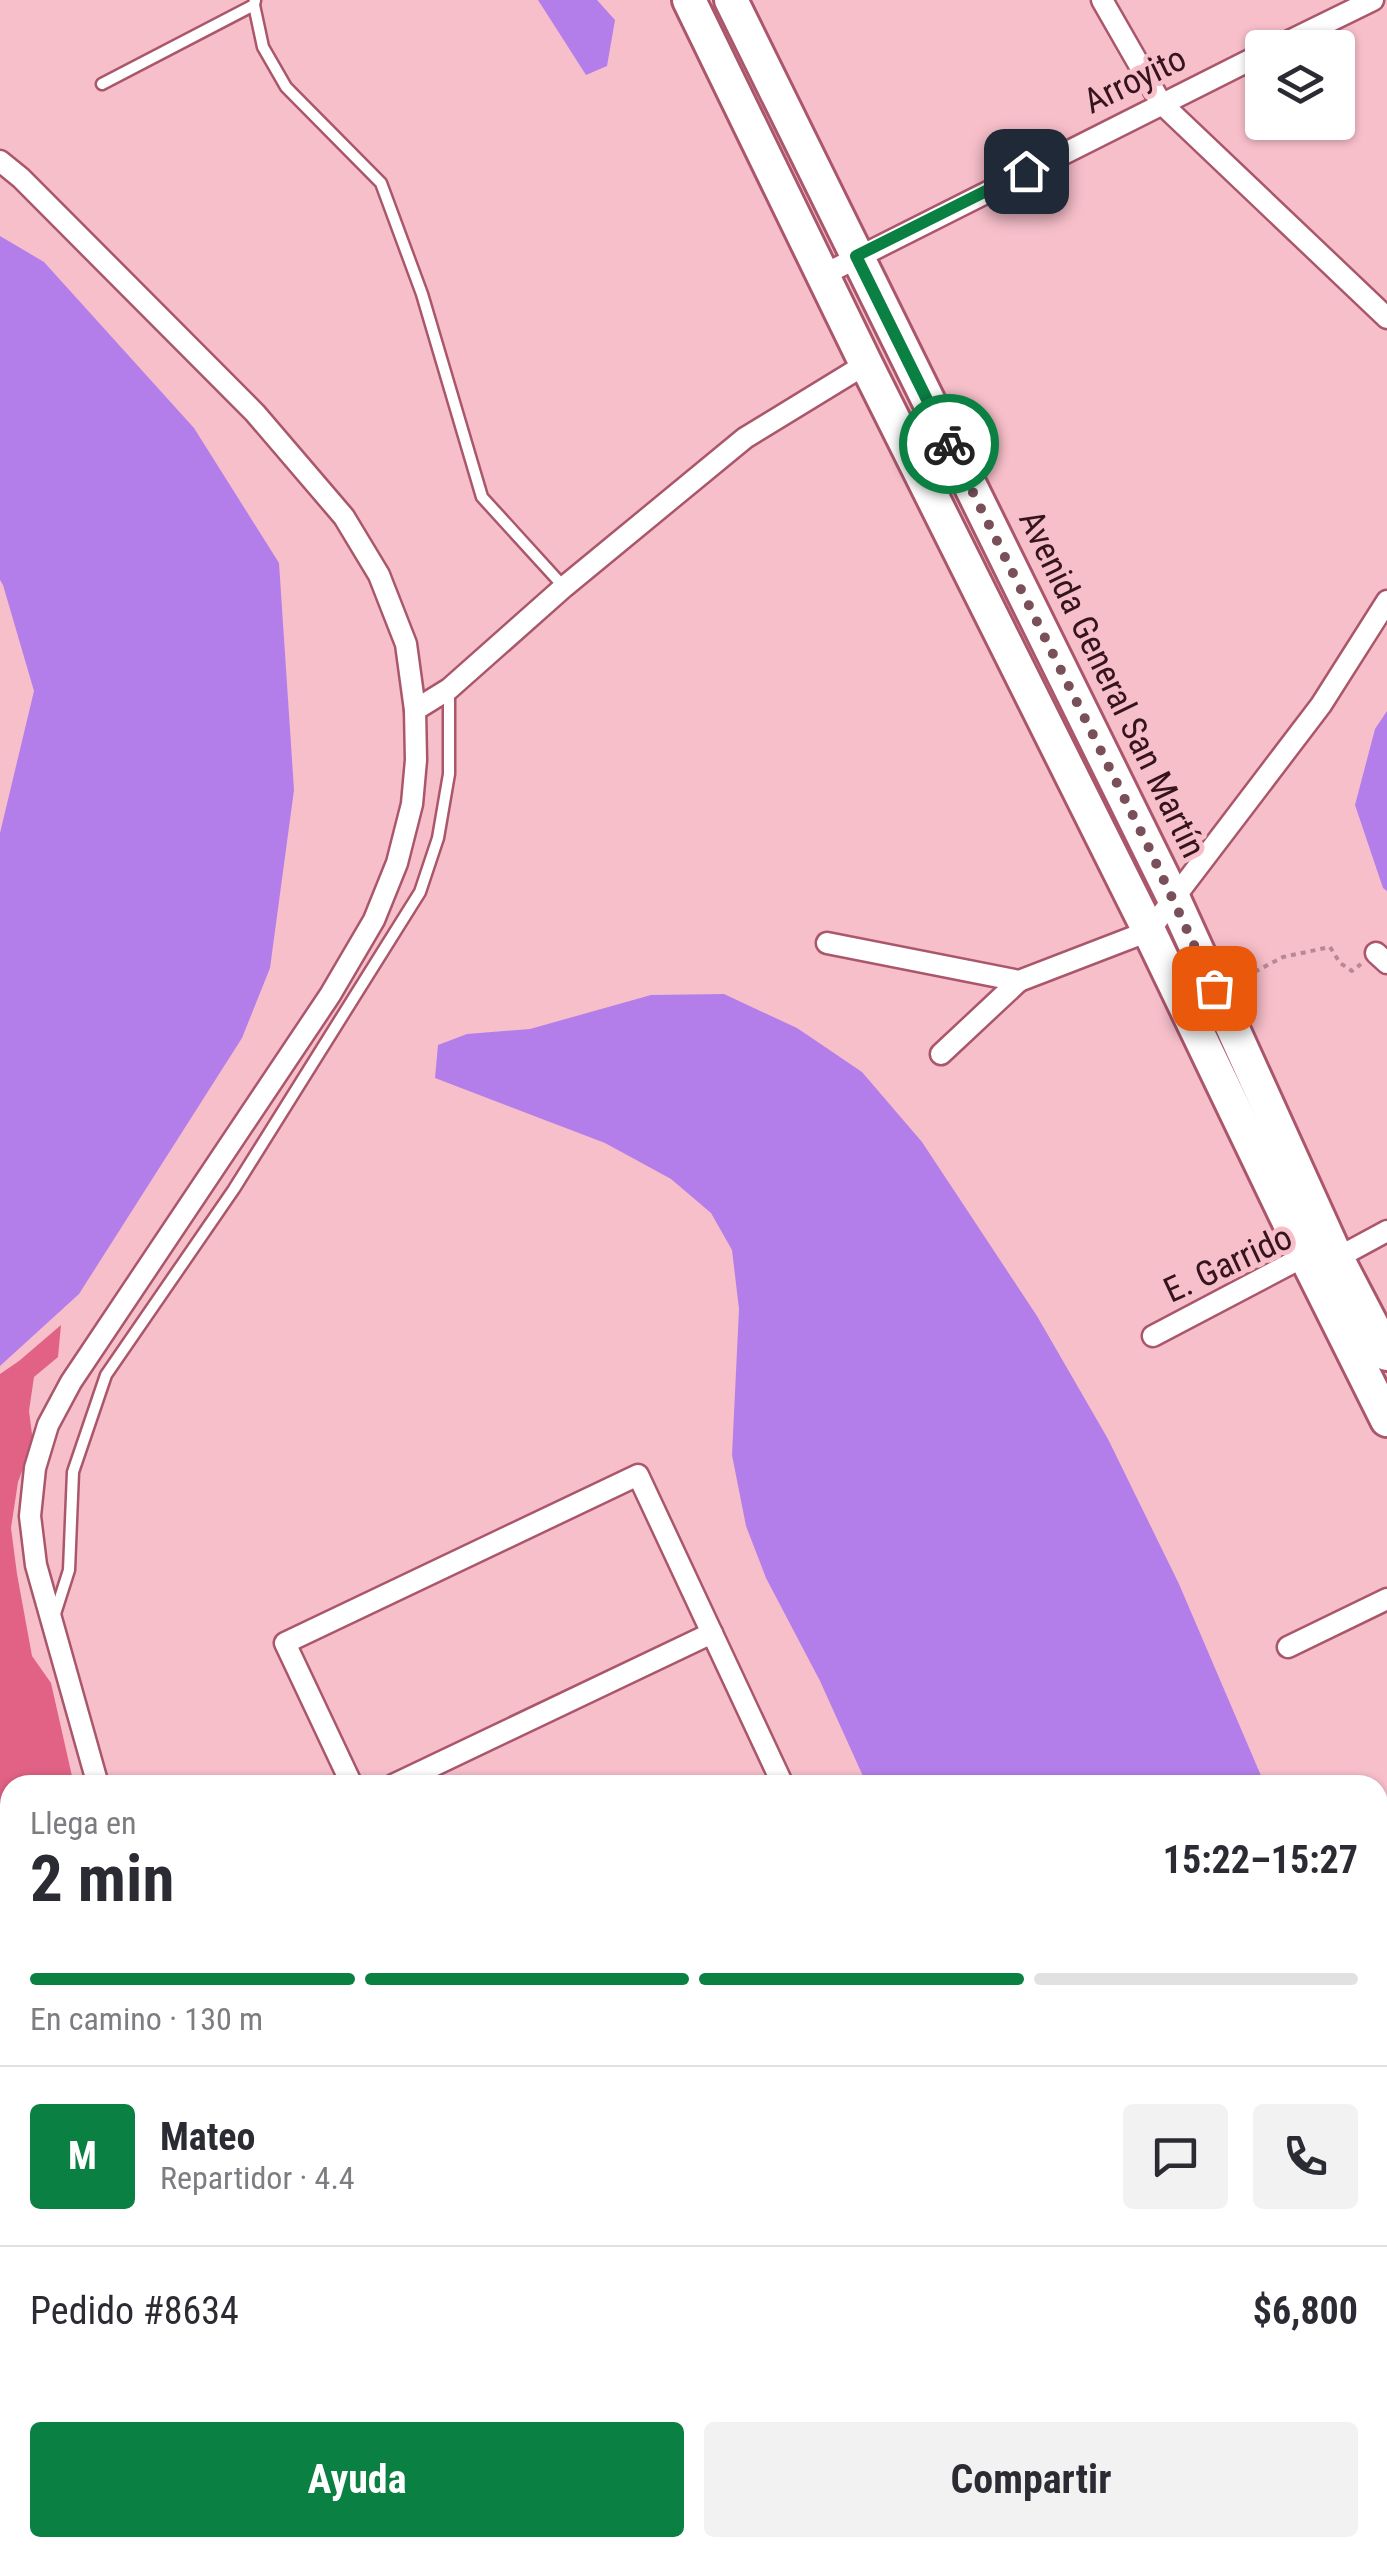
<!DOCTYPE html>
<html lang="es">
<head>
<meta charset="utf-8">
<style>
	body { margin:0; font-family:"Roboto Condensed",sans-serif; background:#f2f2f3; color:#2b2b33; height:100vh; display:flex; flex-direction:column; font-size:38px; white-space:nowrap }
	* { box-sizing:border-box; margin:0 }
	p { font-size:32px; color:#7c7c81 }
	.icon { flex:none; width:55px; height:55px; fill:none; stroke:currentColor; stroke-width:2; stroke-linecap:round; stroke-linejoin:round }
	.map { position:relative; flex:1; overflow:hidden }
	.drawer { position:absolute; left:0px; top:1775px; width:1388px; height:782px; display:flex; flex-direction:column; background:#fff; border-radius:30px 30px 0 0; box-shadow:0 2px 8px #0004 }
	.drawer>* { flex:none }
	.fabs { position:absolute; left:1245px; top:30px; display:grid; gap:20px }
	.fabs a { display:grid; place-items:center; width:110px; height:110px; border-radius:10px; background:#fff; box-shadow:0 2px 8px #0004; font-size:50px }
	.pin { position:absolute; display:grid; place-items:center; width:85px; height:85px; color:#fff; margin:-42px; border-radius:20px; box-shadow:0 5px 15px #0006 }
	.courier { position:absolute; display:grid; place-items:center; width:100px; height:100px; margin:-50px; border:8px solid #0b8043; border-radius:50%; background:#fff; color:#222; box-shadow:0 2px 12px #0007 }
	.headline em { font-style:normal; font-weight:700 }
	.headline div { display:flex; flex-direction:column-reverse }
	.headline { display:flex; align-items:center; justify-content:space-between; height:170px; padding:0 30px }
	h1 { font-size:65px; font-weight:700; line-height:75px }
	.bar { display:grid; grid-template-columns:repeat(4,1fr); gap:15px 10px; align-content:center; height:120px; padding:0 30px }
	.bar i { height:12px; border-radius:8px; background:#e1e1e2 }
	.bar .on { background:#0b8043 }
	.bar p { grid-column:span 4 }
	.line { display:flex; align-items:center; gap:25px; padding:0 30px; border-top:2px solid #e1e1e2 }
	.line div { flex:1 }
	.round { display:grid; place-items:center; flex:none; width:105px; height:105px; border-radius:10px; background:#f2f2f3 }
	.cta { display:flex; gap:20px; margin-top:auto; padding:20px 30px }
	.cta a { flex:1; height:115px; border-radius:10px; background:#0b8043; color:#fff; font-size:40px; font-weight:700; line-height:115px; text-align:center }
	.cta a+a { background:#f2f2f3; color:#2b2b33 }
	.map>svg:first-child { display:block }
	.forest { fill:#e16284 }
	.water { fill:#b47eea }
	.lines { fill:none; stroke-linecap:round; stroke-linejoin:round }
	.service-casing { stroke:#aa576c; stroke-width:15 }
	.minor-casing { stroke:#aa576c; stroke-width:25 }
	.primary-casing { stroke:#aa576c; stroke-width:38 }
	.path { stroke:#b98993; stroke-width:4; stroke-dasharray:5 5; stroke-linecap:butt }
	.service { stroke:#fff; stroke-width:10 }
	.minor { stroke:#fff; stroke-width:20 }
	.primary { stroke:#fff; stroke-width:32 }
	.done { stroke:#79505a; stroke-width:10; stroke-dasharray:0 18 }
	.route { stroke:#0b8043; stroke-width:12 }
	.labels { text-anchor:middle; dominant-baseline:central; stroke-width:10; stroke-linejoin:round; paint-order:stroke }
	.street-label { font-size:35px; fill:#35141d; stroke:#f7bfca }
</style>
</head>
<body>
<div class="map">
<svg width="1387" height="2556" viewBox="0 0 1387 2556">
	<rect width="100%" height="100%" fill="#f7bfca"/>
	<!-- forest -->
	<path class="forest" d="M 61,1325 L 58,1357 L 34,1377 L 29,1411 L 33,1442 L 18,1482 L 11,1528 L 17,1574 L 32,1656 L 51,1683 L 74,1785 L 10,1785 L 10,1998 L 0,2002 L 0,1374 L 19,1361 Z"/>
	<!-- water -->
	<g class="water">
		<path d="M 538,0 L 597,0 L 615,20 L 607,66 L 586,75 Z"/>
		<path d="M 0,236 L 44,262 L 194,428 L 279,563 L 294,790 L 270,968 L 242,1038 L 79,1294 L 0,1366 L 0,833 L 34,691 L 3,585 L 0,580 Z"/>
		<path d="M 1387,711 L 1387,891 L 1383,888 L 1355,805 L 1375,729 Z"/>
		<path d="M 724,994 L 797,1028 L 862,1072 L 922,1142 L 1037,1316 L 1108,1439 L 1179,1584 L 1265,1785 L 867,1785 L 820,1681 L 766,1578 L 746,1526 L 732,1455 L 739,1309 L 732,1250 L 711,1213 L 671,1179 L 605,1143 L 435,1078 L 438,1045 L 467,1034 L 530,1029 L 651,995 Z"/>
		<path d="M 922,2548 L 1361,2548 L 1360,2556 L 922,2556 Z"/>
	</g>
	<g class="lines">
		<!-- service casing -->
		<g class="service-casing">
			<g id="service">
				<path d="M 255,0 L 254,5 L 263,47 L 286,87 L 381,183 L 422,294 L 482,497 L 564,587"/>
				<path d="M 102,84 L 254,5"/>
				<path d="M 54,1617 L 69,1570 L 73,1472 L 106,1375 L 234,1189 L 420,892 L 438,838 L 449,774 L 449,690"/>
			</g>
		</g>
		<!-- minor casing -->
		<g class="minor-casing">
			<g id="minor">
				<path d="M 1102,0 L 1161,103 L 1387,318"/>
				<path d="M 1275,48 L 1373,0"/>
				<path d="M 0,161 L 21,178 L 255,413 L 344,517 L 379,575 L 406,644 L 415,710 L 416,760 L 412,804 L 397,863 L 374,920 L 330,995 L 71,1382 L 48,1425 L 35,1468 L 30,1516 L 36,1565 L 98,1785"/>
				<path d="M 823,275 L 1262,54"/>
				<path d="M 415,710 L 449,689 L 564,587 L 745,438 L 866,364"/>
				<path d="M 827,943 L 1019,981 L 1149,931 L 1321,705 L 1387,601"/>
				<path d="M 1376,953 L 1387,963"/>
				<path d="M 941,1054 L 1019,981"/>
				<path d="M 1153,1336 L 1305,1256 L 1337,1258 L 1387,1231"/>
				<path d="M 1288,1647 L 1387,1599"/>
				<path d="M 352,1785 L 285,1643 L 638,1475 L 783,1785"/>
				<path d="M 393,1785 L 712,1633"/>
				<path d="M 1378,2024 L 1387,2072"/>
				<path d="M 404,2548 L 408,2556"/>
				<path d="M 104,2556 L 104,2548"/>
				<path d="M 327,2556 L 345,2548"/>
			</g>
		</g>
		<!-- primary casing -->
		<g class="primary-casing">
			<g id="primary">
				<path d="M 689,0 L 866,364 L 1149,931 L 1305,1256 L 1387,1420"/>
				<path d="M 731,0 L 1174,899 L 1337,1258 L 1387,1354"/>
			</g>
		</g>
		<!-- path -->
		<path class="path" d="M 1237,981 L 1283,957 L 1330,947 L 1340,963 L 1352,971 L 1361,964"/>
		<!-- service -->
		<use href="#service" class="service"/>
		<!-- minor -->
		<use href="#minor" class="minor"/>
		<!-- primary -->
		<use href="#primary" class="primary"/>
	</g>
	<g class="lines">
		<!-- done -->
		<path class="done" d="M 949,444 L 1148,846 L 1214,988"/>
		<!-- route -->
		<path class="route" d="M 949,444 L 856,256 L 1026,171"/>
	</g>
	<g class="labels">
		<!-- street labels -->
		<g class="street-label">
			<text transform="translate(1135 80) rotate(-26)">Arroyito</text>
			<text transform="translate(1112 684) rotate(64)">Avenida General San Martín</text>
			<text transform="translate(1228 1264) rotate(-25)">E. Garrido</text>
		</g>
	</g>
</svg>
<div class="fabs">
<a><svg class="icon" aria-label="layers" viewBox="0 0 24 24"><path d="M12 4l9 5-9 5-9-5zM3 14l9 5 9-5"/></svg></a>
</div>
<div class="pin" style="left:1214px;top:988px;background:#ea580c"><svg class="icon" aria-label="bag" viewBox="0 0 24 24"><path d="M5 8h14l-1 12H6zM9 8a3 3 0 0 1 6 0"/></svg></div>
<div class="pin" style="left:1026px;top:171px;background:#1f2937"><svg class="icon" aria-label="home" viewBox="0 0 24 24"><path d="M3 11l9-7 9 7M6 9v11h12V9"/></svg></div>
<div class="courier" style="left:949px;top:444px"><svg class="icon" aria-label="bike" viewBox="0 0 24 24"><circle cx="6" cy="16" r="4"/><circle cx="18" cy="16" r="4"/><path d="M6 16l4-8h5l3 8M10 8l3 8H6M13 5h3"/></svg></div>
<section class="drawer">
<div class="headline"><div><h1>2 min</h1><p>Llega en</p></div><em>15:22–15:27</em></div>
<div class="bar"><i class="on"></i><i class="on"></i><i class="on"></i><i></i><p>En camino · 130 m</p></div>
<div class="line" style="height:180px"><b class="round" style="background:#0b8043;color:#fff">M</b><div><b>Mateo</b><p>Repartidor · 4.4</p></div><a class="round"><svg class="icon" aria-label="chat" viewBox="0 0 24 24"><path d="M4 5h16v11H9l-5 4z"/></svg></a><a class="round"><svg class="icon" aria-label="phone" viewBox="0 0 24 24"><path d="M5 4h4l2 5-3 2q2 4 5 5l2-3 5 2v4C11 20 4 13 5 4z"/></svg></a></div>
<div class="line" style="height:130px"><div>Pedido #8634</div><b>$6,800</b></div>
<div class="cta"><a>Ayuda</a><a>Compartir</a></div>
</section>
</div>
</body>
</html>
